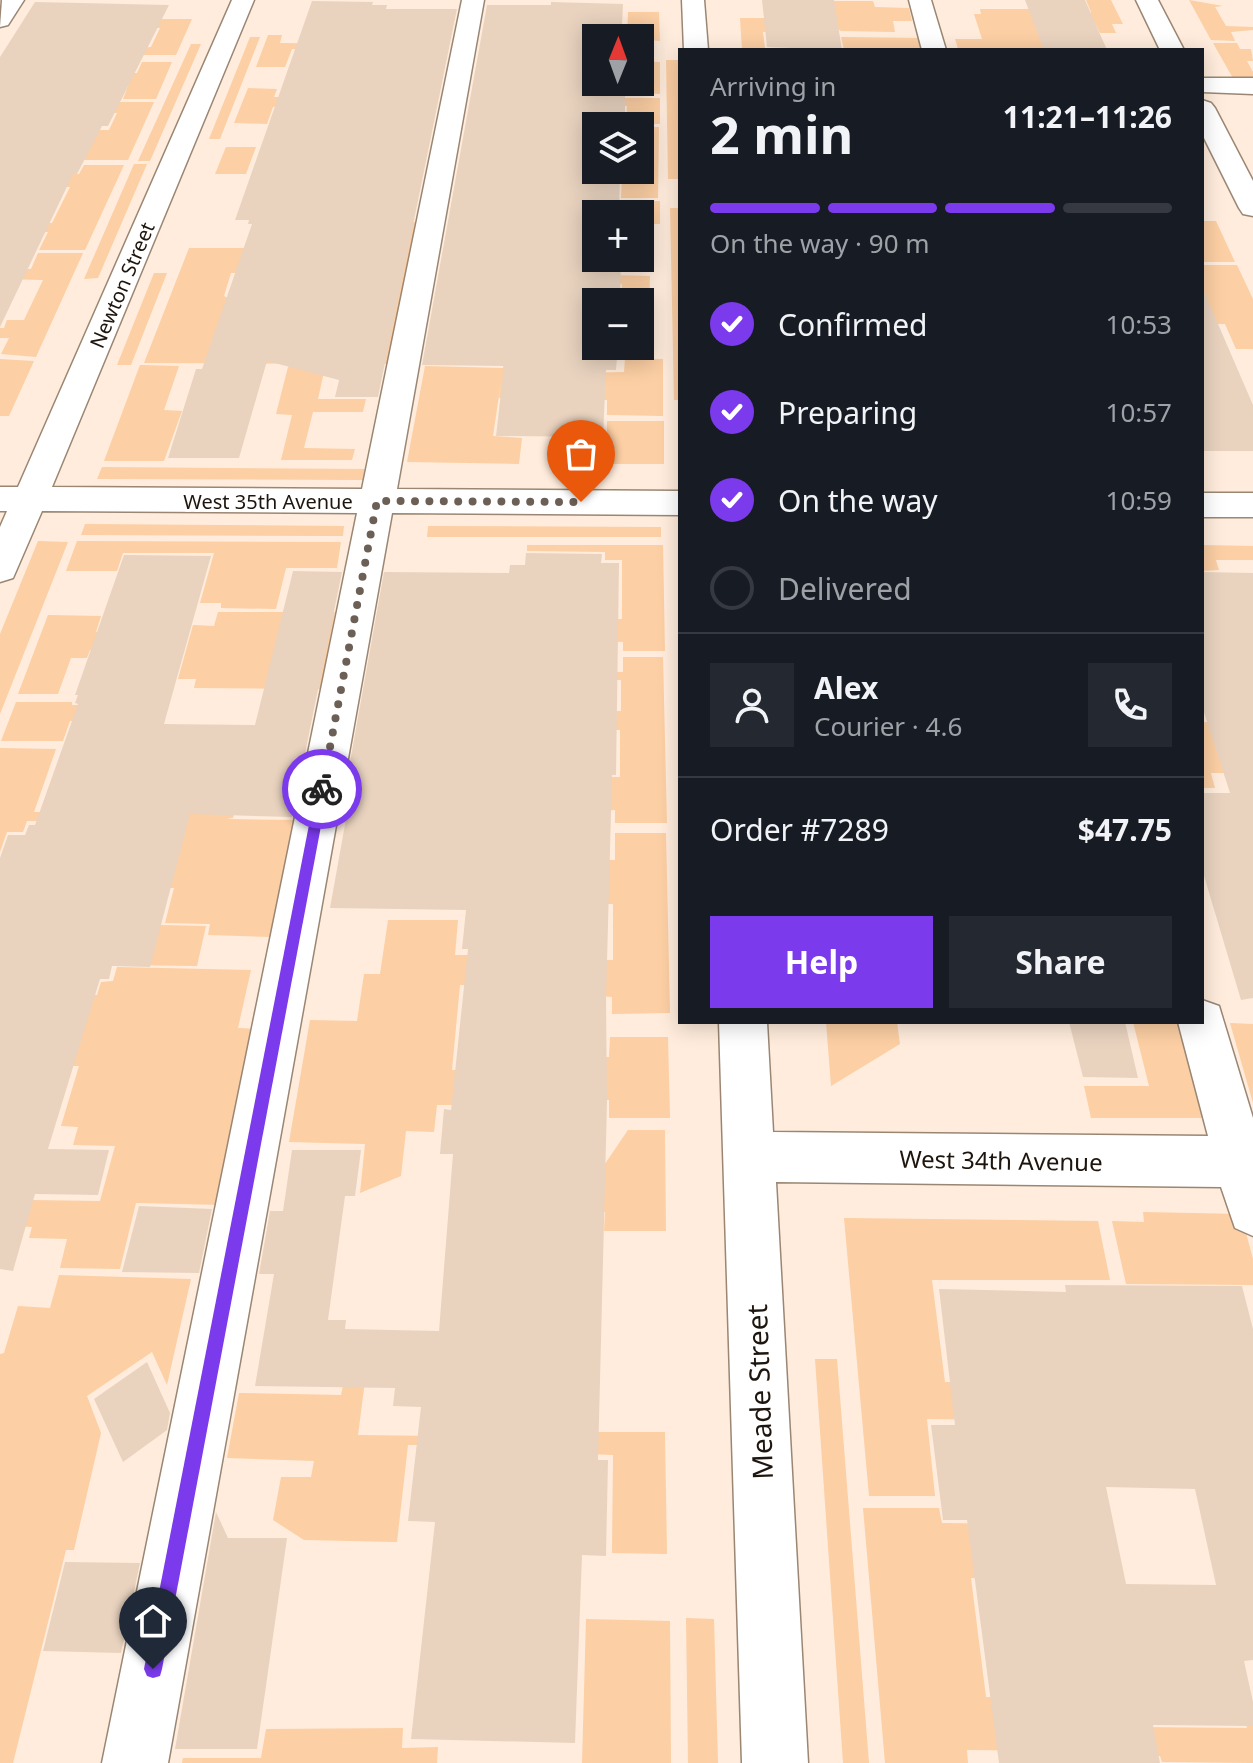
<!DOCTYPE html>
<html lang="en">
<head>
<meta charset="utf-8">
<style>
	body { margin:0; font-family:"Noto Sans",sans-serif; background:#242831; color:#f1f3f6; height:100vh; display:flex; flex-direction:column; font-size:30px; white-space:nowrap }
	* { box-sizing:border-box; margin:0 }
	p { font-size:26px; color:#9ea1a6 }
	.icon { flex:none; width:44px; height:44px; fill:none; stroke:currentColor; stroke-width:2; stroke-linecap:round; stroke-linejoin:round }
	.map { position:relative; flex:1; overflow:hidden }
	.drawer { position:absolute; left:678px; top:48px; width:526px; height:976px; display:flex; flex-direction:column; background:#171b24; border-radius:0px; box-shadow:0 4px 20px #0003 }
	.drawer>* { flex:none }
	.needle { width:52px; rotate:1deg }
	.controls { position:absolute; left:582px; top:24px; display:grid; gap:16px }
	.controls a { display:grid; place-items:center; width:72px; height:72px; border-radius:0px; background:#171b24; box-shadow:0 4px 20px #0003; font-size:40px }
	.pin { position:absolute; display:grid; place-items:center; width:68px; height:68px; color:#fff; margin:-82px -34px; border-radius:50% 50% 50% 0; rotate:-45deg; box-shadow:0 0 8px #0007 }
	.pin .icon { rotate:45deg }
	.courier { position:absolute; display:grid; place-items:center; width:80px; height:80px; margin:-40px; border:6px solid #7c3aed; border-radius:50%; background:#fff; color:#222; box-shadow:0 2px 10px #0007 }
	.headline em { font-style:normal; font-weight:700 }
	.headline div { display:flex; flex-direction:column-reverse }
	.headline { display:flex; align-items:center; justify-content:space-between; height:136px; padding:0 32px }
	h1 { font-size:52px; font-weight:700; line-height:60px }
	.bar { display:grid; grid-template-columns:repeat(4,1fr); gap:12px 8px; align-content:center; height:96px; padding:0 32px }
	.bar i { height:10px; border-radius:6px; background:#363941 }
	.bar .active { background:#7c3aed }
	.bar p { grid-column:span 4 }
	.line { display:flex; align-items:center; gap:20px; padding:0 32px; border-top:2px solid #363941 }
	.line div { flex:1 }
	.round { display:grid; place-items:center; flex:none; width:84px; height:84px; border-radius:0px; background:#242831 }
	ol { padding:0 32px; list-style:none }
	li { display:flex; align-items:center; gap:24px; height:88px }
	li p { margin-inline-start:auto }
	li .icon { padding:8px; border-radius:50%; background:#7c3aed; color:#fff; stroke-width:4 }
	li:last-child { color:#9ea1a6 }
	li i { width:44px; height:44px; border:4px solid #363941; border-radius:50% }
	.primary-button { display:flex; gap:16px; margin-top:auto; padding:16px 32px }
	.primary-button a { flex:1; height:92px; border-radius:0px; background:#7c3aed; color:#fff; font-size:32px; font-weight:700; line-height:92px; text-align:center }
	.primary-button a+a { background:#242831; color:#f1f3f6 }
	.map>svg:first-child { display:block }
	.green { fill:#fccfa4 }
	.building { fill:#e9d3bf; fill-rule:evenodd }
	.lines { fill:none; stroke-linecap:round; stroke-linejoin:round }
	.minor-casing { stroke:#9a8673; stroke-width:3 }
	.minor { fill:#fff; fill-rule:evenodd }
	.route { fill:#7c3aed }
	.done { stroke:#6c6056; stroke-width:8; stroke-dasharray:0 14.4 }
	.labels { text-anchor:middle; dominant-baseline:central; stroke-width:6; stroke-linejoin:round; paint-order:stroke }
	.far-street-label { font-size:20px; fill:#1d150e; stroke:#fff }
	.street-label { font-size:24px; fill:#1d150e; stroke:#fff }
	.near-street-label { font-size:28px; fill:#1d150e; stroke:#fff }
</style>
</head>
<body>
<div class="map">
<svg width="1253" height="1763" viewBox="0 0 1253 1763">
	<rect width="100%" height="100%" fill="#ffecdc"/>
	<!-- green -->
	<g class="green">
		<path d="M 1086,0 L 1111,0 L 1123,24 L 1112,24 L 1116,33 L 1100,33 L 1095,23 L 1088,23 L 1091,12 Z"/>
		<path d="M 1189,0 L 1223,6 L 1215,7 L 1226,26 L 1253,27 L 1253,30 L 1231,32 L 1235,41 L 1211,40 Z"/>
		<path d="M 829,1 L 873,1 L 875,7 L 909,8 L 912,21 L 893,21 L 895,32 L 841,31 L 838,29 Z"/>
		<path d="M 980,9 L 1031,9 L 1048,48 L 958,49 L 955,39 L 982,39 L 974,14 L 981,14 Z"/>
		<path d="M 628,12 L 659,12 L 660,41 L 627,38 Z"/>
		<path d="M 740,18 L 774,18 L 772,31 L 763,32 L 765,48 L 791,50 L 742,50 Z"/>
		<path d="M 155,19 L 192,19 L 176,55 L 136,55 L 140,48 L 151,47 L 160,28 L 98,27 Z"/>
		<path d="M 268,35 L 282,35 L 280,43 L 360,44 L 358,50 L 292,49 L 285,67 L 256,67 Z"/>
		<path d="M 250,37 L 260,37 L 220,139 L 209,139 Z"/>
		<path d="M 841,37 L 921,38 L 925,50 L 844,50 Z"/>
		<path d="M 1213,43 L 1237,43 L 1240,49 L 1251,49 L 1253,61 L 1247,61 L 1253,72 L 1253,80 L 1234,80 Z"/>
		<path d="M 191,44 L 201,44 L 150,161 L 138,161 Z"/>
		<path d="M 666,60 L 679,60 L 680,179 L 668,179 Z"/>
		<path d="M 640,61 L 660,62 L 660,94 L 627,93 L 627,82 L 640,82 Z"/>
		<path d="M 142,62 L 172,62 L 156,99 L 123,99 L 128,86 L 57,73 L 137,73 Z"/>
		<path d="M 248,88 L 277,89 L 274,97 L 287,97 L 282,106 L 273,107 L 267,124 L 234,123 Z"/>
		<path d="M 618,98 L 660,98 L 660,124 L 626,124 L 627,106 L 618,106 Z"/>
		<path d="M 113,102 L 154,102 L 128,160 L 79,160 L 98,130 L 109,130 L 117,113 L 107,113 Z"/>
		<path d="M 640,127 L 659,127 L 658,198 L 621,198 L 622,176 L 597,175 L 597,170 L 640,170 Z"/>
		<path d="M 226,147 L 256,147 L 246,174 L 215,174 Z"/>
		<path d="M 134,164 L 147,164 L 98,278 L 84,279 Z"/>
		<path d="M 84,165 L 124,165 L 85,250 L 39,250 L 48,232 L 0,232 L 0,223 L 52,223 L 70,187 L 15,186 L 21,175 L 79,174 Z"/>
		<path d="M 620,201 L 660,201 L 660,224 L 640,224 L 640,214 L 614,214 L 602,204 L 620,204 Z"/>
		<path d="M 670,208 L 680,208 L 680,400 L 674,400 Z"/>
		<path d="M 1202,221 L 1216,221 L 1235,262 L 1202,262 Z"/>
		<path d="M 405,222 L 418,222 L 390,364 L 144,363 L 189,248 L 251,248 L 243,273 L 231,273 L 224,296 L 246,308 Z"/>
		<path d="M 38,253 L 83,253 L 36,357 L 1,354 L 9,338 L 0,338 L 0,328 L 4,328 L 7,320 L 24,320 L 43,280 L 0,279 L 0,268 L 31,269 Z"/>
		<path d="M 1202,265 L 1237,265 L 1253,299 L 1253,349 L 1236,349 L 1225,324 L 1215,324 L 1202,298 Z"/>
		<path d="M 154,273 L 167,273 L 131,365 L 117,365 Z"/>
		<path d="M 611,275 L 650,276 L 649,310 L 640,313 L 640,302 L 621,302 L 622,284 L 606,284 Z"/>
		<path d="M 506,341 L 530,374 L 624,372 L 625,358 L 663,359 L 663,416 L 607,415 L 607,400 L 499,398 L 501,382 L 493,436 L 522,438 L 519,464 L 407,462 L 425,366 L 503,368 Z"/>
		<path d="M 0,359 L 34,361 L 9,416 L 0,416 Z"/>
		<path d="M 140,365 L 179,366 L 164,410 L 182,411 L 164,461 L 104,461 Z"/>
		<path d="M 288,367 L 325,367 L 318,399 L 366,399 L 363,412 L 313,412 L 304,448 L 355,449 L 352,460 L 281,460 L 292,415 L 276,414 Z"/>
		<path d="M 607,421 L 664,421 L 664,464 L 553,464 L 554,438 L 607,438 Z"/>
		<path d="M 102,467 L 368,469 L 366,480 L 97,479 Z"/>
		<path d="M 85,524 L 344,526 L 343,536 L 81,535 Z"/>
		<path d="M 428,526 L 661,527 L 661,537 L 427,537 Z"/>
		<path d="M 38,541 L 68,542 L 0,714 L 0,634 Z"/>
		<path d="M 77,541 L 341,542 L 337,568 L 286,568 L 276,609 L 221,608 L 221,603 L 200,603 L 214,553 L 123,553 L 117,571 L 66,571 Z"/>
		<path d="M 527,545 L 663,545 L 665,651 L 623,651 L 623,642 L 603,641 L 604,620 L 622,619 L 622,560 L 605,560 L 605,552 L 527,551 Z"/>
		<path d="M 1202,545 L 1253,546 L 1253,560 L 1216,560 L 1219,570 L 1202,571 Z"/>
		<path d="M 218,612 L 335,612 L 321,689 L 194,688 L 196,679 L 178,679 L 193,625 L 214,626 Z"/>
		<path d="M 48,615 L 101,616 L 96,632 L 189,633 L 184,651 L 90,650 L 87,658 L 71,658 L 58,694 L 18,694 Z"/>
		<path d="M 623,657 L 663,657 L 667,823 L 615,823 L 615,810 L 604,811 L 605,777 L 620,777 L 620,730 L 606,730 L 606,711 L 621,711 L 621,680 L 602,680 L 602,672 L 623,672 Z"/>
		<path d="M 16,702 L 72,702 L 72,705 L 138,705 L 133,722 L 70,721 L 63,741 L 1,741 Z"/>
		<path d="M 1202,722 L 1243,722 L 1253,773 L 1211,773 L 1215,788 L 1202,788 Z"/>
		<path d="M 0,748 L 56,749 L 34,812 L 143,813 L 140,823 L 27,821 L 23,832 L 7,832 L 0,852 Z"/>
		<path d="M 244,772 L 233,818 L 226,819 L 297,820 L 271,937 L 208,935 L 210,924 L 165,923 L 174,888 L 126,887 L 147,817 Z"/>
		<path d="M 615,833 L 666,833 L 670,1013 L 612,1014 L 612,997 L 600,996 L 601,960 L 613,960 L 613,904 L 600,904 L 600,860 L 615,860 Z"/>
		<path d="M 388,920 L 458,920 L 455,955 L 470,955 L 592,986 L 460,985 L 452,1070 L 460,1070 L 456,1105 L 437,1105 L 434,1132 L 406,1131 L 401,1176 L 360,1193 L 365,1144 L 289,1142 L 310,1020 L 357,1021 L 364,974 L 380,974 Z"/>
		<path d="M 112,924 L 206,926 L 197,966 L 114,965 Z"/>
		<path d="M 117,967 L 251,970 L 238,1028 L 260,1029 L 223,1205 L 136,1203 L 120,1269 L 60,1268 L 67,1239 L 29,1238 L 32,1227 L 13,1226 L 30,1200 L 100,1201 L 115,1146 L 73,1145 L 78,1127 L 61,1126 L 79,1066 L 0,1065 L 76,994 L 97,995 L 101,982 L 113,981 Z"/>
		<path d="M 826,1022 L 897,1022 L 900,1044 L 831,1086 Z"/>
		<path d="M 1133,1022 L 1188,1022 L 1208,1118 L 1091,1118 L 1084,1086 L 1149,1086 Z"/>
		<path d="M 1230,1023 L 1253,1024 L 1253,1103 Z"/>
		<path d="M 610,1037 L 668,1037 L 670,1118 L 609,1118 L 609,1100 L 594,1099 L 597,1057 L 609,1057 Z"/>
		<path d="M 628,1130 L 665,1130 L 666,1231 L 604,1231 L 605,1212 L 589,1212 L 592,1183 Z"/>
		<path d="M 1143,1212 L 1241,1214 L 1253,1259 L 1253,1285 L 1126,1284 L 1112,1221 L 1144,1222 Z"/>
		<path d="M 844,1218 L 1098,1221 L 1110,1280 L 932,1280 L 945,1382 L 1081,1385 L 1088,1421 L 927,1419 L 935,1496 L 869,1496 Z"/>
		<path d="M 59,1275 L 191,1279 L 167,1385 L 152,1352 L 87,1396 L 101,1433 L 74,1550 L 66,1550 L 13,1763 L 0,1763 L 0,1354 L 4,1353 L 18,1306 L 50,1308 Z"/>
		<path d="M 815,1359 L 837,1359 L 869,1763 L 843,1763 Z"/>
		<path d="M 344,1381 L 365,1381 L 358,1435 L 435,1436 L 434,1445 L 408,1445 L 397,1542 L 304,1540 L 273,1520 L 281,1477 L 311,1477 L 314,1461 L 227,1458 L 239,1393 L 341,1395 Z"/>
		<path d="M 589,1432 L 665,1432 L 667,1554 L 612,1553 L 613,1455 L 589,1454 Z"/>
		<path d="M 863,1508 L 939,1508 L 942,1523 L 1107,1525 L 1117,1579 L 971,1578 L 986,1697 L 1129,1699 L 1134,1727 L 1247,1728 L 1244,1717 L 1253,1717 L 1253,1763 L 1162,1762 L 1160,1756 L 1141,1756 L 1138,1752 L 967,1750 L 968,1763 L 885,1763 Z"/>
		<path d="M 686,1618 L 714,1619 L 718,1763 L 688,1763 Z"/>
		<path d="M 586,1619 L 670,1621 L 671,1763 L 582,1763 Z"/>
		<path d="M 403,1728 L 402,1748 L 438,1747 L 437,1763 L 182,1763 L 183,1758 L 261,1758 L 266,1729 Z"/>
	</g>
	<!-- building -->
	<g class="building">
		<path d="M 762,0 L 834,0 L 842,50 L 767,47 Z"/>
		<path d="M 1025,0 L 1085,0 L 1107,50 L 1044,50 Z"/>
		<path d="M 312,1 L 373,2 L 372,5 L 387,5 L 386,9 L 457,9 L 378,397 L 335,397 L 339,380 L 267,361 L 239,458 L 168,458 L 196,369 L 202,369 L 252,224 L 248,224 L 249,220 L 235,220 Z"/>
		<path d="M 35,2 L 169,5 L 108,126 L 102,126 L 77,174 L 73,174 L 0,327 L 0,57 Z"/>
		<path d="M 551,2 L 623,4 L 622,25 L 625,25 L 625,38 L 596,38 L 596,82 L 625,82 L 625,123 L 622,126 L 596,126 L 596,170 L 620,170 L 619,214 L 596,214 L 596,258 L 621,258 L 620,302 L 596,302 L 596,346 L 618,346 L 616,370 L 606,370 L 603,437 L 496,436 L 504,366 L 422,365 L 487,5 L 551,5 Z"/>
		<path d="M 1202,287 L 1253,405 L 1253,451 L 1202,451 Z"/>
		<path d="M 526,553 L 602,554 L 601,563 L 619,563 L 616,775 L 612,775 L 606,999 L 607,1102 L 598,1460 L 608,1460 L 606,1556 L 582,1555 L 575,1743 L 411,1739 L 435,1522 L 408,1521 L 421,1407 L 393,1406 L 395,1388 L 255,1386 L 274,1274 L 259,1274 L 270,1211 L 283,1211 L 292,1150 L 361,1150 L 355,1196 L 345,1196 L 328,1320 L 346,1320 L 345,1329 L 439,1331 L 453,1154 L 440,1154 L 444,1109 L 451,1110 L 468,949 L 462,949 L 466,910 L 330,908 L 346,819 L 340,818 L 384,572 L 509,573 L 510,565 L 525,565 Z"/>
		<path d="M 124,555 L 211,556 L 164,724 L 255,725 L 293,571 L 342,572 L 292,817 L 190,814 L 150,967 L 112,966 L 109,979 L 100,979 L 48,1149 L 109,1150 L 98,1195 L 35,1194 L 13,1271 L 0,1269 L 0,858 L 8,835 L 25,835 L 29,825 L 35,825 L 78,704 L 75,703 L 78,695 L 75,695 Z"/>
		<path d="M 1202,572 L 1253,573 L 1253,998 L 1241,1000 L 1202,869 L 1202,793 L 1230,793 L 1202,706 Z"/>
		<path d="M 1069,1022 L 1125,1022 L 1138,1078 L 1083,1077 Z"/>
		<path d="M 139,1206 L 212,1209 L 199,1273 L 122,1272 Z"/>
		<path d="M 1065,1285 L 1242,1286 L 1253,1329 L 1253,1660 L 1244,1661 L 1253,1702 L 1253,1726 L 1153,1725 L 1160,1763 L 999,1763 L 967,1520 L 943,1520 L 931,1425 L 955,1425 L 939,1289 L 1066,1292 ZM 1106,1487 L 1195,1489 L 1216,1585 L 1126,1584 Z"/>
		<path d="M 147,1362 L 170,1413 L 167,1430 L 123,1462 L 94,1399 Z"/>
		<path d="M 216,1512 L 228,1538 L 287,1538 L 257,1749 L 175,1749 Z"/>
		<path d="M 65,1562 L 140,1563 L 121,1653 L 43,1651 Z"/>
	</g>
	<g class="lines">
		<!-- minor casing -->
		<g class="minor-casing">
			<g id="minor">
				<path d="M 2,0 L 24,0 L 8,25 L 0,27 Z"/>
				<path d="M 232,0 L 254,0 L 52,487 L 362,489 L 462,0 L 484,0 L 397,489 L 680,491 L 680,515 L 392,513 L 168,1763 L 102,1763 L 357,513 L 42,511 L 13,578 L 0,582 L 0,527 L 7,511 L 0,511 L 0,487 L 18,487 Z"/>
				<path d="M 682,0 L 704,0 L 708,50 L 684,50 Z"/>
				<path d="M 909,0 L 931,0 L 946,50 L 922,50 Z"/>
				<path d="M 1136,0 L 1158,0 L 1184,50 L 1160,50 Z"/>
				<path d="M 1202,78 L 1253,78 L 1253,94 L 1202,92 Z"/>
				<path d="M 1202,100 L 1211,103 L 1215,108 L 1253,181 L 1253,216 L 1243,214 L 1239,208 L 1202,134 Z"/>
				<rect x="1202" y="493" width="51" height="24"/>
				<path d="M 1202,1000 L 1219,1006 L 1253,1118 L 1253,1236 L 1235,1228 L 1221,1187 L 776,1182 L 808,1763 L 742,1763 L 719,1022 L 767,1022 L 773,1132 L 1208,1136 L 1178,1022 L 1202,1022 Z"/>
			</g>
		</g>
		<!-- minor -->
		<use href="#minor" class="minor"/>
	</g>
	<!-- route -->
	<path class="route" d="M 322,784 L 328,789 L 162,1669 L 160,1676 L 153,1678 L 147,1676 L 144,1669 L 316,789 Z"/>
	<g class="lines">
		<!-- done -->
		<path class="done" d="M 322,789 L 377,501 L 581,502"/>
	</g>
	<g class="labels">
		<!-- far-street labels -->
		<g class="far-street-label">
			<text transform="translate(122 285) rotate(-67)">Newton Street</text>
			<text x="268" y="501">West 35th Avenue</text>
		</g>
		<!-- street labels -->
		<g class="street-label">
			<text transform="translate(1001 1160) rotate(1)">West 34th Avenue</text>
		</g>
		<!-- near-street labels -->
		<g class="near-street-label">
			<text transform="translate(759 1392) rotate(-92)">Meade Street</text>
		</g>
	</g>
</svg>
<div class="controls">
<a><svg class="needle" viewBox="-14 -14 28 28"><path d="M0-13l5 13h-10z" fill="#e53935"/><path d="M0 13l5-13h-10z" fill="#9ea1a6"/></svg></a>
<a><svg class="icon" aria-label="layers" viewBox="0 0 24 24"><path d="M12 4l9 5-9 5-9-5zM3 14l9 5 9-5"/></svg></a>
<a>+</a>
<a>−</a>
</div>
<div class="pin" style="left:581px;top:502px;background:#ea580c"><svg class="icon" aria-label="bag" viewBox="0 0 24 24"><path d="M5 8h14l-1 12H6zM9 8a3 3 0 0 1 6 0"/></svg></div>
<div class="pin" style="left:153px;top:1669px;background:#1f2937"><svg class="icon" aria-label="home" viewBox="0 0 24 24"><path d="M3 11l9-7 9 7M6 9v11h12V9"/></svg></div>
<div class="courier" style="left:322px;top:789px"><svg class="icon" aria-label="bike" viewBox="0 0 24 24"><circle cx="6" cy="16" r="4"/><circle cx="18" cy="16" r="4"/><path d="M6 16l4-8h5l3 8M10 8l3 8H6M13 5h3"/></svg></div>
<section class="drawer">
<div class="headline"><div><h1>2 min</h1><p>Arriving in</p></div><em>11:21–11:26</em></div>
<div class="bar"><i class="active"></i><i class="active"></i><i class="active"></i><i></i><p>On the way · 90 m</p></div>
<ol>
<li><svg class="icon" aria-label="check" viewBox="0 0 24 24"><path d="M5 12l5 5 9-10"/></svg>Confirmed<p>10:53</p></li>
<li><svg class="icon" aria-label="check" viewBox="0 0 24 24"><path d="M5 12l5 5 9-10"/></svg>Preparing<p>10:57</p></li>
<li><svg class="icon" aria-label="check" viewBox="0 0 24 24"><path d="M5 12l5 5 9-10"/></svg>On the way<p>10:59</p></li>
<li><i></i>Delivered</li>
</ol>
<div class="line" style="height:144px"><a class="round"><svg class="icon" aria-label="person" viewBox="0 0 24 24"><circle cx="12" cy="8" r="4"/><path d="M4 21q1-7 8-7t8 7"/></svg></a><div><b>Alex</b><p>Courier · 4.6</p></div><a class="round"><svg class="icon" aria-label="phone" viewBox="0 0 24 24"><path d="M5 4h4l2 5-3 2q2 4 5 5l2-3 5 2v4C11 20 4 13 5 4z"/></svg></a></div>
<div class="line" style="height:104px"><div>Order #7289</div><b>$47.75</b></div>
<div class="primary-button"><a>Help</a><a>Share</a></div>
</section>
</div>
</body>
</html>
